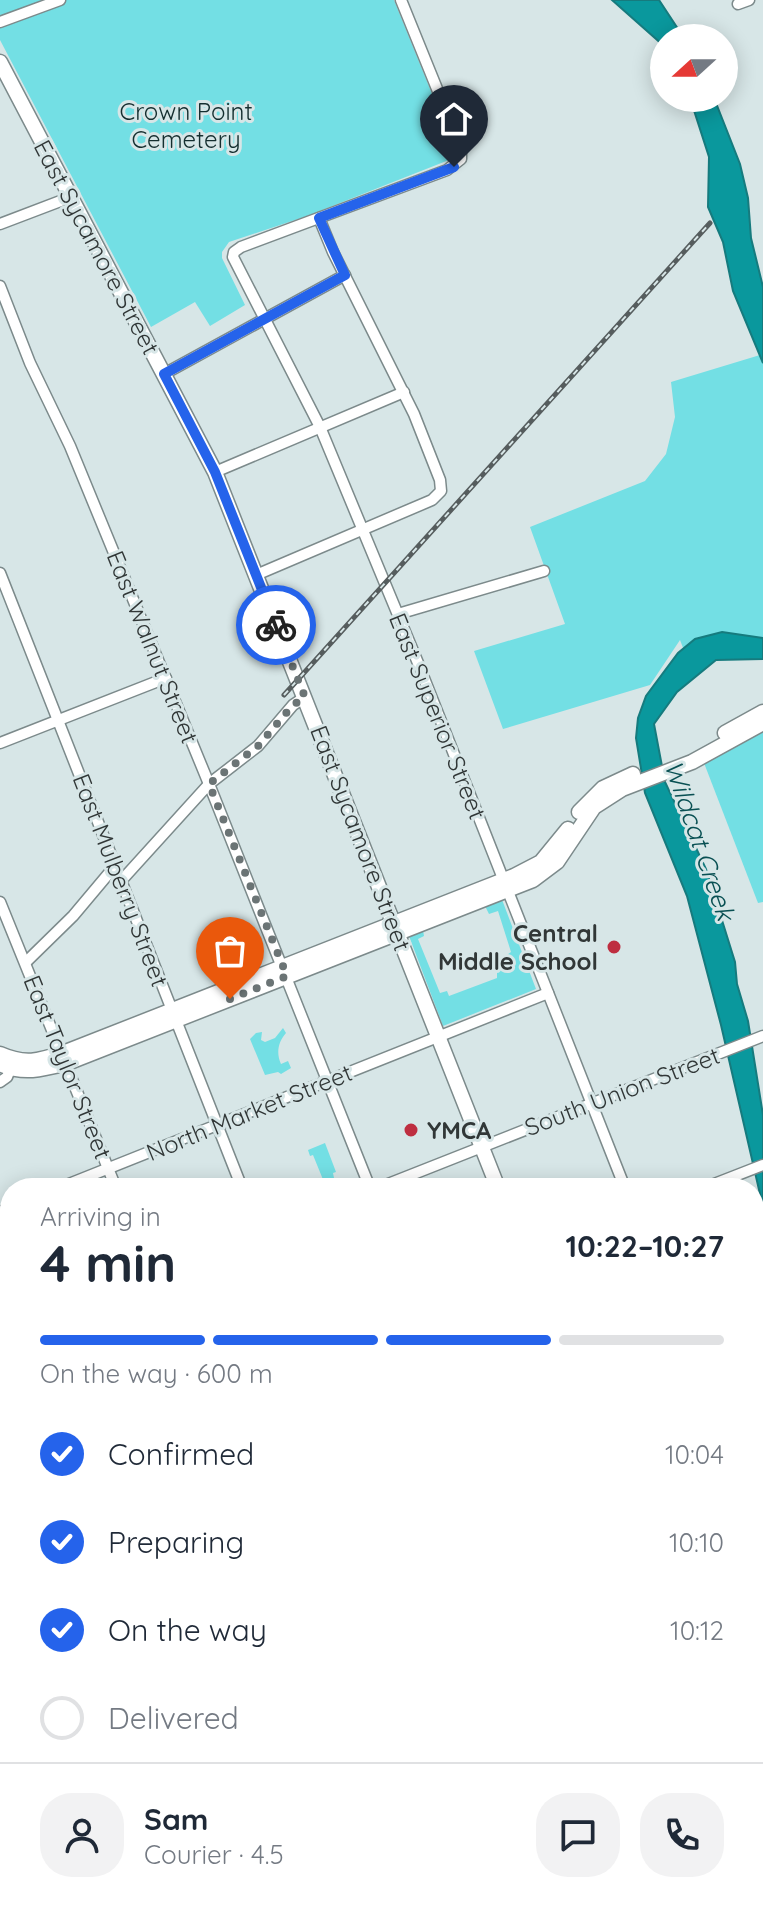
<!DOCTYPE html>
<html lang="en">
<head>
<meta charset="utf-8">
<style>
	body { margin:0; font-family:Quicksand,sans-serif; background:#f2f2f3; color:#1f2937; height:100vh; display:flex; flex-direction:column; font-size:30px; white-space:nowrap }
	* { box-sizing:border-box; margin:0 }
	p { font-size:26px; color:#747a83 }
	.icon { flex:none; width:44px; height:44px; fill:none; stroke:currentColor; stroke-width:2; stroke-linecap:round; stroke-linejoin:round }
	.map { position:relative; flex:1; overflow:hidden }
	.panel { position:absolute; left:0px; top:1178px; width:764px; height:744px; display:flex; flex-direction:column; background:#fff; border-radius:32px 32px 0 0; box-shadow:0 4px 20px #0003 }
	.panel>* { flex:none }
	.needle { width:52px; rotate:249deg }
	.fabs { position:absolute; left:650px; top:24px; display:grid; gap:16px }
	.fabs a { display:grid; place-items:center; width:88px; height:88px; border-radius:50%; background:#fff; box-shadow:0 4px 20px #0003; font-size:40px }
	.pin { position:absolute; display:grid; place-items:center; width:68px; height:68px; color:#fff; margin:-82px -34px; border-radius:50% 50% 50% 0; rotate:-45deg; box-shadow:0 0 8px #0007 }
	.pin .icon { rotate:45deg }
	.courier { position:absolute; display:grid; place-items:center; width:80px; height:80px; margin:-40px; border:6px solid #2563eb; border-radius:50%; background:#fff; color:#222; box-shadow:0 2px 10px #0007 }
	.headline em { font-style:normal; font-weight:700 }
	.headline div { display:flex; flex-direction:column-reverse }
	.headline { display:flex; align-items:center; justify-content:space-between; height:136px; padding:0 40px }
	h1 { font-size:52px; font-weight:700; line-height:60px }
	.bar { display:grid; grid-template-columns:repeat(4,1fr); gap:12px 8px; align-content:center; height:96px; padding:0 40px }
	.bar i { height:10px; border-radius:6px; background:#e0e1e3 }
	.bar .on { background:#2563eb }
	.bar p { grid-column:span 4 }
	.line { display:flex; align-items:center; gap:20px; padding:0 40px; border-top:2px solid #e0e1e3 }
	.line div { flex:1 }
	.round { display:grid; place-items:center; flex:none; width:84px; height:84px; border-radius:32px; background:#f2f2f3 }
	ol { padding:0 40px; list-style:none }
	li { display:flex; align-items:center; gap:24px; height:88px }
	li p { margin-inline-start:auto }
	li .icon { padding:8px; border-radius:50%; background:#2563eb; color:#fff; stroke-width:4 }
	li:last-child { color:#747a83 }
	li i { width:44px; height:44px; border:4px solid #e0e1e3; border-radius:50% }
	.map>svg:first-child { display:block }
	.green { fill:#73dfe4; fill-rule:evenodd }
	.water { fill:#0a989d; stroke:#167b7e; stroke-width:2 }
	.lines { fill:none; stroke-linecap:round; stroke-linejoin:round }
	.minor-casing { stroke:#7c8a8b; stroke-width:13 }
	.major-casing { stroke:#7c8a8b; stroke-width:17 }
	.minor { stroke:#fff; stroke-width:10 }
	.major { stroke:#fff; stroke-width:14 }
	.rail-casing { stroke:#565d5e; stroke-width:5 }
	.rail { stroke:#d7e6e7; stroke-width:2; stroke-dasharray:6; stroke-linecap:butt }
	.done { stroke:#6b7475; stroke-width:8; stroke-dasharray:0 14.4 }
	.route { stroke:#2563eb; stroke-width:10 }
	.poi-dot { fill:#be2e40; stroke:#d7e6e7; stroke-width:3 }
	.labels { text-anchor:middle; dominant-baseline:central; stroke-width:6; stroke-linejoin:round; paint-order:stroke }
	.park-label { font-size:24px; fill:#142e2f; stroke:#d7e6e7 }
	.street-label { font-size:24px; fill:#313737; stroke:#d7e6e7 }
	.poi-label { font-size:24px; font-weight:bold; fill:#313737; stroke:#d7e6e7; text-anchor:end }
	.water-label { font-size:26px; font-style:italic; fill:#095053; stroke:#d7e6e7 }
</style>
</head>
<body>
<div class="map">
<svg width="763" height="1922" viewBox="0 0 763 1922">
	<rect width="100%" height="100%" fill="#d7e6e7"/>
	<!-- green -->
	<g class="green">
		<path d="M 0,0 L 394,0 L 454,148 L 454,158 L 307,216 L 229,242 L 222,252 L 222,258 L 245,305 L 210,326 L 195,302 L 151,327 L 0,40 Z"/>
		<path d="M 760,355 L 763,362 L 763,649 L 687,658 L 680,640 L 650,685 L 503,729 L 474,651 L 565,624 L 530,527 L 645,481 L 666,454 L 675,417 L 671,382 Z"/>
		<path d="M 763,730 L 763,902 L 758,903 L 704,763 Z"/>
		<path d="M 501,897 L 536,989 L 443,1026 L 409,936 ZM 485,906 L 489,914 L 498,911 L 511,952 L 497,962 L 497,978 L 449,996 L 447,991 L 440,993 L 418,939 L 424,936 L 423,930 Z"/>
		<path d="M 283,1028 L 286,1033 C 278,1042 276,1053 281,1064 L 288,1061 L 291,1068 L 281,1074 L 278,1072 L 265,1075 L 250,1039 L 256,1033 L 262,1032 L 261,1040 L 265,1042 L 275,1038 Z"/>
		<path d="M 325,1143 L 336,1172 L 333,1173 L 334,1178 L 324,1182 L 313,1155 L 310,1156 L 308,1150 Z"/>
		<path d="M 763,1438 L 763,1535 L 754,1515 L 754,1442 Z"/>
	</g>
	<!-- water -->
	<g class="water">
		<path d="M 612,0 L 659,0 L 684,38 L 664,38 L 664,46 Z"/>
		<path d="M 690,98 L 714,98 L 740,164 L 748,198 L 751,238 L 763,287 L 763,363 L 733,291 L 723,242 L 708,207 L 709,157 Z"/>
		<path d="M 722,632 L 763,638 L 763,659 L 716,660 L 677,692 L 654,724 L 665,782 L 706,869 L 735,962 L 737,984 L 748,1021 L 763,1115 L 763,1207 L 721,1025 L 687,896 L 645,793 L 636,738 L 638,718 L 646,696 L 678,653 L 695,639 Z"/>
	</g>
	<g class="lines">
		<!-- minor casing -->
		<g class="minor-casing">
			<g id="minor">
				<path d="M 401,0 L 461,148 L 461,159 L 447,170 L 241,247 L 234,252 L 233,257 L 320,427 L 418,663 L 625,1188"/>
				<path d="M 738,4 L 749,0"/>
				<path d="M 0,22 L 60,0"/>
				<path d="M 0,224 L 71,197"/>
				<path d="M 0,286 L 30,363 L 70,446 L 209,784 L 370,1188"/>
				<path d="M 164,374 L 345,275"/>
				<path d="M 215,472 L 404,392"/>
				<path d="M 0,573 L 242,1188"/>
				<path d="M 256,575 L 432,500 L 441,491 L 440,480 L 414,414 L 333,252 L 319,218"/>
				<path d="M 398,614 L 544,571"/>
				<path d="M 0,743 L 166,678"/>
				<path d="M 121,881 L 209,784 L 258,746 L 293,705 L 305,697"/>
				<path d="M 0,902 L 116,1188"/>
				<path d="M 26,962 L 73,916 L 115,866"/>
				<path d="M 0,1082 L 7,1077 L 13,1062"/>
				<path d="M 59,1188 L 548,993"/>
				<path d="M 378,1188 L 763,1036"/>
				<path d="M 704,1188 L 763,1165"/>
				<path d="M 0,1212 L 10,1208"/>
				<path d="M 0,1337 L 10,1333"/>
				<path d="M 0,1463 L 10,1459"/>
				<path d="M 0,1487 L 10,1513"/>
				<path d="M 754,1520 L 763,1542"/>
				<path d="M 0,1785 L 10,1811"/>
				<path d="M 0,1857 L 10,1854"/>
				<path d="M 50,1912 L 54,1922"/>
				<path d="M 180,1912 L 184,1922"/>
				<path d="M 276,1912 L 280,1922"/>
				<path d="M 402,1912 L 406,1922"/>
				<path d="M 529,1912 L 533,1922"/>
				<path d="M 656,1912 L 660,1922"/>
			</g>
		</g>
		<!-- major casing -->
		<g class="major-casing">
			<g id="major">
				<path d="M 0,62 L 215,472 L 498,1188"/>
				<path d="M 725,733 L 763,712"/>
				<path d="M 579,812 L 603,788 L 633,774"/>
				<path d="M 0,1054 C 25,1065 38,1061 63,1053 L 514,876 L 541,862 L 568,829"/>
				<path d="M 0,1064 C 23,1075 44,1069 67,1063 L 533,880 L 557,862 L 594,807 L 622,789 L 692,762 L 763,723"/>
				<path d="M 754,1425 L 763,1421"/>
				<path d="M 0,1718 L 10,1714"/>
				<path d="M 754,1834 L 763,1856"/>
			</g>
		</g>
		<!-- minor -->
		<use href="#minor" class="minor"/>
		<!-- major -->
		<use href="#major" class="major"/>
		<!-- rail casing -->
		<g class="rail-casing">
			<path id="rail" d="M 284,695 L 710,223"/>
		</g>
		<!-- rail -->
		<use href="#rail" class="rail"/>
	</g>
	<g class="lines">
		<!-- done -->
		<path class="done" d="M 230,999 L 287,976 L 209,784 L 258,746 L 293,705 L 305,697 L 276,625"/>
		<!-- route -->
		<path class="route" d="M 276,625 L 215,472 L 164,374 L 345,275 L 319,218 L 454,167"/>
	</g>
	<!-- markers -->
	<g class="poi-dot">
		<circle cx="614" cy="947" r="8"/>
		<circle cx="411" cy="1130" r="8"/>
	</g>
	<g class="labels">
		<!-- park labels -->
		<g class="park-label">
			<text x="186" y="111">Crown Point<tspan x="186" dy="28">Cemetery</tspan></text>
		</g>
		<!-- street labels -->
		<g class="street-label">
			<text transform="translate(97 247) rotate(62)">East Sycamore Street</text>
			<text transform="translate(153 647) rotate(68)">East Walnut Street</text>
			<text transform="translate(438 716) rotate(68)">East Superior Street</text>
			<text transform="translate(361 838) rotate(69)">East Sycamore Street</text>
			<text transform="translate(121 880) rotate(69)">East Mulberry Street</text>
			<text transform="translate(68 1067) rotate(68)">East Taylor Street</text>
			<text transform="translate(622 1091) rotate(-21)">South Union Street</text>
			<text transform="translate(249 1112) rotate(-22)">North Market Street</text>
		</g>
		<!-- poi labels -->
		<g class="poi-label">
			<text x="598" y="933">Central<tspan x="598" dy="28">Middle School</tspan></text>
			<text x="427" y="1130" text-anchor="start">YMCA</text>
		</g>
		<!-- water labels -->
		<g class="water-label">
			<text transform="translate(700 840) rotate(71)">Wildcat Creek</text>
		</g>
	</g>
</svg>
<div class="fabs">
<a><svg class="needle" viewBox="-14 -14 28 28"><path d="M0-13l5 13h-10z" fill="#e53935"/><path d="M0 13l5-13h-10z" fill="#747a83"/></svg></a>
</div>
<div class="pin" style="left:230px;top:999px;background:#ea580c"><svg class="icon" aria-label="bag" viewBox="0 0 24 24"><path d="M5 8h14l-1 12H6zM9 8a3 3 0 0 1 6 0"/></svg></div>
<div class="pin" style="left:454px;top:167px;background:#1f2937"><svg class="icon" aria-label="home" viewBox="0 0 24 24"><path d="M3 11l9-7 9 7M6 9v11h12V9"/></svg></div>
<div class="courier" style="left:276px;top:625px"><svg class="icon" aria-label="bike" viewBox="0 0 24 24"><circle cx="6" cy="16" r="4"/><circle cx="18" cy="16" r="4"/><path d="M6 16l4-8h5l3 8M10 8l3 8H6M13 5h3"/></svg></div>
<section class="panel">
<div class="headline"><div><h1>4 min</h1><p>Arriving in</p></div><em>10:22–10:27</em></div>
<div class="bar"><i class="on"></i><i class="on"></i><i class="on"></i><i></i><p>On the way · 600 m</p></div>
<ol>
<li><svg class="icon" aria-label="check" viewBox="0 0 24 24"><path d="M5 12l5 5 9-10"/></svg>Confirmed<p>10:04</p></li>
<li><svg class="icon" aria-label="check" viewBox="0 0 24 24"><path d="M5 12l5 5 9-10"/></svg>Preparing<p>10:10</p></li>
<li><svg class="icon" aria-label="check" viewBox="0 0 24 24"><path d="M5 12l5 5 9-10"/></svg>On the way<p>10:12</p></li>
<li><i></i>Delivered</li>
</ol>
<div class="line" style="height:144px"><a class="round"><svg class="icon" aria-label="person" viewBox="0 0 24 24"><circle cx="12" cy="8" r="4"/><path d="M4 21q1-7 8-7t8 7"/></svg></a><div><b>Sam</b><p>Courier · 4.5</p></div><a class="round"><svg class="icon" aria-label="chat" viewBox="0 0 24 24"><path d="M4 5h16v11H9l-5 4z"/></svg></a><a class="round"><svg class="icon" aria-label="phone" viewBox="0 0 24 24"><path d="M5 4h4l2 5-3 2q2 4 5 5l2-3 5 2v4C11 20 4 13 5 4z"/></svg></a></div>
</section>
</div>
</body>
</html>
